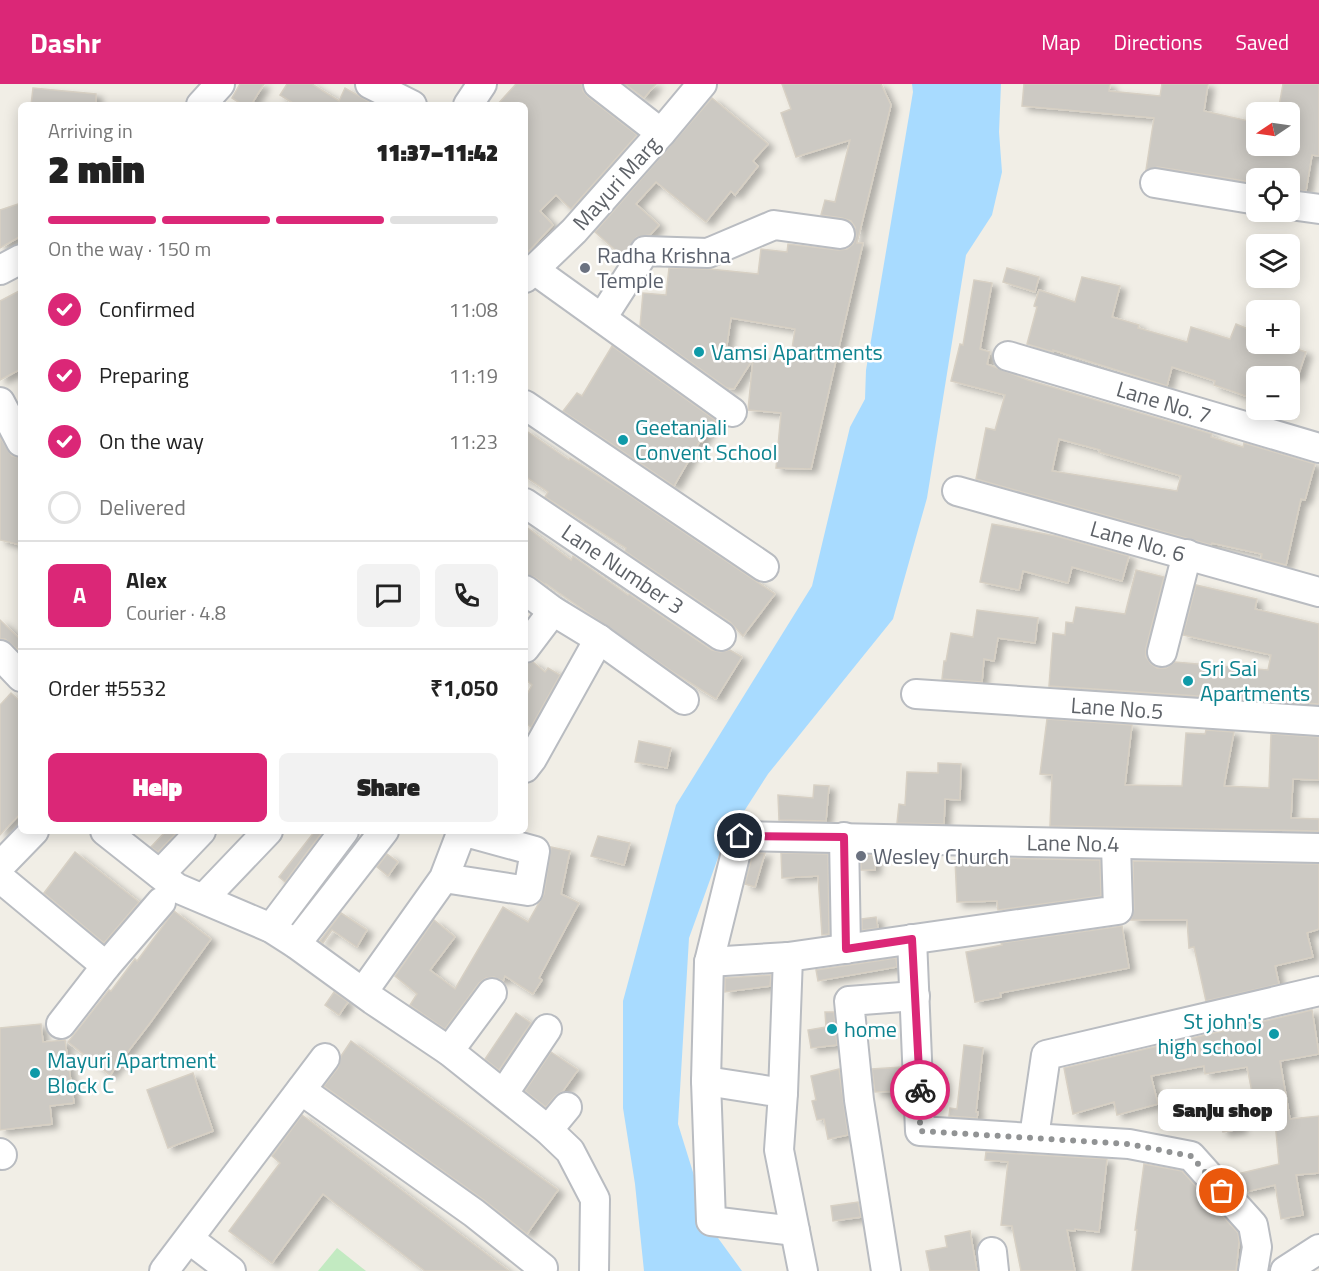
<!DOCTYPE html>
<html lang="en">
<head>
<meta charset="utf-8">
<style>
	body { margin:0; font-family:"Titillium Web",sans-serif; background:#f2f2f2; color:#222; height:100vh; display:flex; flex-direction:column; font-size:22px; white-space:nowrap }
	* { box-sizing:border-box; margin:0 }
	p { font-size:20px; color:#767676 }
	.icon { flex:none; width:33px; height:33px; fill:none; stroke:currentColor; stroke-width:2; stroke-linecap:round; stroke-linejoin:round }
	.map { position:relative; flex:1; overflow:hidden }
	.sheet { position:absolute; left:18px; top:18px; width:510px; height:732px; display:flex; flex-direction:column; background:#fff; border-radius:9px; box-shadow:0 3px 15px #0003 }
	.sheet>* { flex:none }
	.needle { width:39px; rotate:257deg }
	.buttons { position:absolute; left:1246px; top:18px; display:grid; gap:12px }
	.buttons a { display:grid; place-items:center; width:54px; height:54px; border-radius:9px; background:#fff; box-shadow:0 3px 15px #0003; font-size:30px }
	.pin { position:absolute; display:grid; place-items:center; width:51px; height:51px; color:#fff; margin:-26px; border:3px solid #fff; border-radius:50%; box-shadow:0 2px 6px #0007 }
	.courier { position:absolute; display:grid; place-items:center; width:60px; height:60px; margin:-30px; border:4px solid #db2777; border-radius:50%; background:#fff; color:#222; box-shadow:0 2px 8px #0007 }
	.bubble { position:absolute; height:42px; border-radius:9px; background:#fff; box-shadow:0 3px 15px #0003; font-size:20px; font-weight:800; line-height:42px; text-align:center }
	.summary em { font-style:normal; font-weight:800 }
	.summary div { display:flex; flex-direction:column-reverse }
	.summary { display:flex; align-items:center; justify-content:space-between; height:102px; padding:0 30px }
	h1 { font-size:39px; font-weight:800; line-height:45px }
	.bar { display:grid; grid-template-columns:repeat(4,1fr); gap:9px 6px; align-content:center; height:72px; padding:0 30px }
	.bar i { height:8px; border-radius:4px; background:#e0e0e0 }
	.bar .on { background:#db2777 }
	.bar p { grid-column:span 4 }
	.line { display:flex; align-items:center; gap:15px; padding:0 30px; border-top:2px solid #e0e0e0 }
	.line div { flex:1 }
	.round { display:grid; place-items:center; flex:none; width:63px; height:63px; border-radius:9px; background:#f2f2f2 }
	ol { padding:0 30px; list-style:none }
	li { display:flex; align-items:center; gap:18px; height:66px }
	li p { margin-inline-start:auto }
	li .icon { padding:6px; border-radius:50%; background:#db2777; color:#fff; stroke-width:4 }
	li:last-child { color:#767676 }
	li i { width:33px; height:33px; border:3px solid #e0e0e0; border-radius:50% }
	.action { display:flex; gap:12px; margin-top:auto; padding:12px 30px }
	.action a { flex:1; height:69px; border-radius:9px; background:#db2777; color:#fff; font-size:24px; font-weight:800; line-height:69px; text-align:center }
	.action a+a { background:#f2f2f2; color:#222 }
	header { display:flex; align-items:center; gap:36px; box-sizing:border-box; height:84px; padding:0 30px; background:#db2777; color:#fff }
	header strong { font-size:28px }
	nav { display:flex; gap:33px; margin-inline-start:auto; font-size:21px }
	.map>svg:first-child { display:block }
	.green { fill:#c2eac1 }
	.water { fill:#a8dbff }
	.building { fill:#ccc9c3; stroke:#d7d0c4; stroke-width:1.5; fill-rule:evenodd; filter:url(#shadow) }
	.lines { fill:none; stroke-linecap:round; stroke-linejoin:round }
	.minor-casing { stroke:#b9bcc1; stroke-width:32 }
	.minor { stroke:#fff; stroke-width:28 }
	.done { stroke:#919394; stroke-width:6; stroke-dasharray:0 10.8 }
	.route { stroke:#db2777; stroke-width:8 }
	.worship-dot { fill:#6b7280; stroke:#fff; stroke-width:2 }
	.culture-dot { fill:#0f9aa8; stroke:#fff; stroke-width:2 }
	.labels { text-anchor:middle; dominant-baseline:central; stroke-width:5; stroke-linejoin:round; paint-order:stroke }
	.street-label { font-size:22px; fill:#5e6268; stroke:#fff }
	.worship-label { font-size:22px; fill:#5b616d; stroke:#fff; text-anchor:start }
	.culture-label { font-size:22px; fill:#0d838f; stroke:#fff; text-anchor:start }
</style>
</head>
<body>
<header>
<strong>Dashr</strong>
<nav><a>Map</a><a>Directions</a><a>Saved</a></nav>
</header>
<div class="map">
<svg width="1319" height="1187" viewBox="0 0 1319 1187">
	<defs>
		<filter id="shadow"><feDropShadow dx="6" dy="4" stdDeviation="3" flood-color="#0004"/></filter>
	</defs>
	<rect width="100%" height="100%" fill="#f1eee6"/>
	<!-- green -->
	<path class="green" d="M 337,1164 L 366,1187 L 318,1187 Z"/>
	<!-- water -->
	<path class="water" d="M 912,0 L 1001,0 L 999,48 L 1002,88 L 992,131 L 966,171 L 927,414 L 893,535 L 768,690 L 723,760 L 689,854 L 678,1040 L 710,1143 L 742,1187 L 644,1187 L 635,1100 L 623,1024 L 623,917 L 676,721 L 812,502 L 850,343 L 865,315 L 866,286 L 913,8 Z"/>
	<!-- building -->
	<g class="building">
		<path d="M 240,0 L 264,0 L 251,21 L 243,21 L 232,14 Z"/>
		<path d="M 287,0 L 312,0 L 339,17 L 345,4 L 375,21 L 296,21 L 280,11 Z"/>
		<path d="M 516,0 L 582,0 L 583,7 L 588,13 L 637,51 L 571,125 L 556,111 L 540,127 L 553,141 L 525,171 L 525,21 L 497,21 Z"/>
		<path d="M 625,0 L 656,0 L 644,14 Z"/>
		<path d="M 782,0 L 881,0 L 891,21 L 857,159 L 863,159 L 811,385 L 776,384 L 781,329 L 748,326 L 753,275 L 734,305 L 727,304 L 640,242 L 643,209 L 666,211 L 669,184 L 710,185 L 758,190 L 761,165 L 787,168 L 788,160 L 838,166 L 847,165 L 853,160 L 856,152 L 855,143 L 851,137 L 842,134 L 821,131 L 825,116 L 835,118 L 850,56 L 796,73 L 781,29 L 791,25 ZM 731,234 L 795,245 L 790,278 L 726,267 Z"/>
		<path d="M 1024,0 L 1110,0 L 1109,7 L 1160,12 L 1162,0 L 1208,0 L 1204,27 L 1253,38 L 1248,62 L 1290,62 L 1290,28 L 1278,28 L 1283,0 L 1319,0 L 1319,72 L 1312,71 L 1306,107 L 1290,105 L 1290,94 L 1257,94 L 1257,99 L 1158,83 L 1146,86 L 1154,34 L 1022,22 Z"/>
		<path d="M 33,4 L 96,10 L 96,21 L 31,21 Z"/>
		<path d="M 712,14 L 768,60 L 753,77 L 758,82 L 735,111 L 731,107 L 706,138 L 656,98 L 636,120 L 659,141 L 650,151 L 637,153 L 622,172 L 595,148 Z"/>
		<path d="M 21,119 L 21,152 L 0,164 L 0,126 Z"/>
		<path d="M 1007,184 L 1039,193 L 1035,208 L 1003,198 Z"/>
		<path d="M 1082,193 L 1120,202 L 1112,233 L 1139,241 L 1138,244 L 1187,258 L 1191,243 L 1230,255 L 1236,240 L 1253,247 L 1249,260 L 1281,260 L 1306,268 L 1298,292 L 1257,292 L 1257,316 L 1214,301 L 1215,297 L 1172,283 L 1167,302 L 1053,266 L 1053,268 L 1027,260 L 1037,223 L 1034,222 L 1039,206 L 1075,218 Z"/>
		<path d="M 974,196 L 992,199 L 980,265 L 990,268 L 987,280 L 1028,296 L 1212,350 L 1211,353 L 1243,363 L 1244,359 L 1315,380 L 1305,416 L 1301,415 L 1286,481 L 1261,475 L 1262,470 L 1212,459 L 1211,461 L 976,395 L 986,344 L 995,346 L 1005,311 L 951,297 L 960,260 L 963,261 ZM 1059,355 L 1100,366 L 1099,368 L 1181,392 L 1177,407 L 1052,387 Z"/>
		<path d="M 21,206 L 21,285 L 0,296 L 0,217 Z"/>
		<path d="M 612,262 L 715,336 L 702,358 L 700,357 L 674,402 L 563,327 L 577,309 L 582,312 Z"/>
		<path d="M 525,346 L 569,376 L 570,374 L 623,407 L 775,510 L 743,552 L 730,538 L 625,467 L 626,464 L 545,413 L 548,408 L 525,392 Z"/>
		<path d="M 0,353 L 12,372 L 21,374 L 21,461 L 0,456 Z"/>
		<path d="M 992,440 L 1056,452 L 1129,472 L 1122,497 L 1072,483 L 1068,499 L 1023,487 L 1019,506 L 980,498 Z"/>
		<path d="M 525,442 L 571,476 L 573,472 L 628,511 L 629,510 L 712,566 L 720,568 L 730,566 L 742,573 L 716,615 L 676,590 L 546,500 L 546,501 L 534,493 L 525,490 Z"/>
		<path d="M 1136,486 L 1164,493 L 1146,564 L 1146,573 L 1151,580 L 1157,584 L 1166,584 L 1175,578 L 1268,586 L 1271,571 L 1183,551 L 1196,501 L 1257,515 L 1255,525 L 1319,540 L 1319,620 L 1049,602 L 1053,549 L 1065,551 L 1066,538 L 1073,539 L 1076,523 L 1125,530 Z"/>
		<path d="M 977,526 L 1038,534 L 1035,559 L 998,554 L 994,577 L 984,575 L 982,598 L 942,595 L 944,577 L 946,577 L 951,549 L 973,553 Z"/>
		<path d="M 0,536 L 21,556 L 21,560 L 17,565 L 5,555 L 0,555 Z"/>
		<path d="M 533,578 L 545,588 L 548,584 L 560,591 L 531,643 L 525,639 L 525,614 L 532,601 L 525,595 L 525,580 Z"/>
		<path d="M 11,609 L 21,618 L 21,729 L 0,751 L 0,621 Z"/>
		<path d="M 1047,635 L 1132,641 L 1125,701 L 1182,702 L 1186,649 L 1205,650 L 1206,646 L 1234,648 L 1224,702 L 1269,704 L 1271,650 L 1319,653 L 1319,696 L 1293,695 L 1291,734 L 1319,735 L 1319,747 L 1050,742 L 1052,691 L 1040,690 Z"/>
		<path d="M 639,657 L 671,664 L 667,684 L 635,678 Z"/>
		<path d="M 938,679 L 961,680 L 960,716 L 945,715 L 944,740 L 897,739 L 899,720 L 905,721 L 907,688 L 938,689 Z"/>
		<path d="M 814,701 L 829,702 L 826,737 L 779,736 L 778,711 L 813,714 Z"/>
		<path d="M 166,747 L 178,747 L 158,768 L 151,763 Z"/>
		<path d="M 315,747 L 323,747 L 285,798 L 279,793 Z"/>
		<path d="M 598,752 L 630,759 L 624,781 L 591,772 Z"/>
		<path d="M 551,763 L 570,767 L 561,810 L 579,819 L 539,894 L 542,896 L 533,910 L 505,892 L 503,897 L 494,893 L 486,894 L 479,899 L 445,945 L 410,921 L 417,910 L 395,892 L 434,836 L 455,853 L 430,886 L 455,905 L 503,823 L 528,838 L 544,810 Z"/>
		<path d="M 75,768 L 139,818 L 104,859 L 44,809 Z"/>
		<path d="M 753,769 L 765,769 L 755,803 L 745,800 Z"/>
		<path d="M 781,769 L 828,770 L 829,850 L 822,851 L 818,792 L 782,794 Z"/>
		<path d="M 387,770 L 398,778 L 388,792 L 377,783 Z"/>
		<rect x="861" y="771" width="14" height="15"/>
		<path d="M 992,774 L 1100,776 L 1101,812 L 998,826 L 997,817 L 957,818 L 955,776 Z"/>
		<path d="M 1133,777 L 1319,780 L 1319,845 L 1307,849 L 1313,873 L 1275,882 L 1279,900 L 1206,917 L 1194,863 L 1189,864 L 1187,836 L 1131,836 L 1134,825 Z"/>
		<path d="M 174,827 L 211,855 L 150,939 L 110,991 L 68,958 L 109,906 L 111,907 L 135,875 L 137,877 Z"/>
		<path d="M 341,829 L 367,846 L 357,863 L 332,846 L 323,859 L 320,857 Z"/>
		<path d="M 876,833 L 878,844 L 862,846 L 862,835 Z"/>
		<path d="M 1122,842 L 1129,884 L 1000,909 L 1001,913 L 975,918 L 966,868 L 1002,861 L 1001,859 Z"/>
		<path d="M 896,874 L 897,883 L 818,897 L 816,886 Z"/>
		<path d="M 771,891 L 770,902 L 725,908 L 725,894 Z"/>
		<path d="M 334,908 L 348,918 L 339,931 L 325,921 Z"/>
		<path d="M 1312,926 L 1319,970 L 1280,977 L 1290,1035 L 1319,1032 L 1319,1089 L 1296,1091 L 1303,1131 L 1281,1135 L 1275,1101 L 1246,1108 L 1240,1102 L 1237,1090 L 1279,1080 L 1274,1027 L 1239,1034 L 1241,1045 L 1223,1048 L 1218,1020 L 1253,1013 L 1247,983 L 1205,990 L 1204,982 L 1151,992 L 1158,1020 L 1117,1031 L 1114,1018 L 1073,1030 L 1064,984 Z"/>
		<path d="M 825,928 L 834,928 L 837,961 L 811,964 L 808,946 L 826,943 Z"/>
		<path d="M 516,929 L 531,939 L 499,986 L 485,975 Z"/>
		<path d="M 41,940 L 43,958 L 65,956 L 74,1019 L 50,1022 L 52,1040 L 0,1046 L 0,944 Z"/>
		<path d="M 351,957 L 558,1106 L 527,1150 L 484,1116 L 324,1002 L 338,984 L 341,972 Z"/>
		<path d="M 964,961 L 983,964 L 976,1028 L 978,1028 L 977,1034 L 949,1032 L 950,1024 L 957,1025 Z"/>
		<path d="M 551,968 L 578,986 L 563,1007 L 555,1012 L 546,1023 L 525,1007 Z"/>
		<path d="M 901,983 L 902,1007 L 875,1008 L 872,985 Z"/>
		<path d="M 839,985 L 848,1051 L 828,1055 L 824,1035 L 817,1036 L 812,1017 L 816,1016 L 811,992 Z"/>
		<path d="M 193,989 L 213,1047 L 168,1064 L 147,1006 Z"/>
		<path d="M 302,1031 L 509,1187 L 425,1187 L 323,1110 L 272,1179 L 229,1147 L 280,1079 L 272,1072 Z"/>
		<path d="M 986,1068 L 1107,1075 L 1099,1148 L 1075,1145 L 1075,1147 L 1067,1146 L 1075,1187 L 1021,1187 L 1012,1142 L 1001,1141 L 1008,1078 L 985,1076 Z"/>
		<path d="M 1144,1080 L 1182,1087 L 1238,1149 L 1239,1158 L 1236,1187 L 1132,1187 L 1137,1146 L 1135,1146 Z"/>
		<path d="M 858,1118 L 861,1133 L 833,1137 L 831,1122 Z"/>
		<path d="M 970,1147 L 977,1187 L 930,1187 L 926,1167 L 947,1163 L 945,1152 Z"/>
	</g>
	<g class="lines">
		<!-- minor casing -->
		<g class="minor-casing">
			<g id="minor">
				<path d="M 370,0 L 412,21"/>
				<path d="M 598,0 L 661,49"/>
				<path d="M 201,21 L 220,0"/>
				<path d="M 468,21 L 482,0"/>
				<path d="M 1155,99 L 1257,116"/>
				<path d="M 1290,121 L 1319,125"/>
				<path d="M 533,185 L 732,328"/>
				<path d="M 0,186 L 21,175"/>
				<path d="M 525,194 L 574,147 L 661,49 L 702,0"/>
				<path d="M 602,234 L 645,167 L 708,169 L 774,141 L 840,150"/>
				<path d="M 1008,272 L 1319,364"/>
				<path d="M 0,318 L 21,358"/>
				<path d="M 525,321 L 764,483"/>
				<path d="M 957,407 L 1319,508"/>
				<path d="M 525,419 L 721,552"/>
				<path d="M 525,506 L 553,527 L 599,555 L 684,616"/>
				<path d="M 525,564 L 553,527"/>
				<path d="M 1162,568 L 1187,470"/>
				<path d="M 0,571 L 21,593"/>
				<path d="M 916,610 L 1319,637"/>
				<path d="M 525,684 L 532,675 L 599,555"/>
				<path d="M 105,747 L 177,804 L 271,844 L 296,860 L 373,916 L 449,967 L 548,1046 L 570,1067 L 595,1115 L 594,1187"/>
				<path d="M 844,753 L 846,865"/>
				<path d="M 0,782 L 34,747"/>
				<path d="M 160,790 L 201,747"/>
				<path d="M 0,794 L 106,882"/>
				<path d="M 204,814 L 268,747"/>
				<path d="M 271,844 L 344,747"/>
				<path d="M 912,855 L 920,1047 L 1129,1060 L 1191,1072 L 1253,1141 L 1257,1163 L 1253,1187"/>
				<path d="M 296,860 L 384,747"/>
				<path d="M 709,878 L 788,873 L 1118,826 L 1116,761"/>
				<path d="M 363,908 L 444,794 L 462,747 L 535,767 L 528,807 L 444,794"/>
				<path d="M 61,940 L 106,882 L 161,818"/>
				<path d="M 449,967 L 492,909"/>
				<path d="M 706,997 L 783,1009 L 779,1066 L 803,1187"/>
				<path d="M 301,1006 L 474,1129 L 543,1184 L 541,1187"/>
				<path d="M 504,1009 L 547,945"/>
				<path d="M 783,1009 L 788,873"/>
				<path d="M 548,1046 L 567,1023"/>
				<path d="M 1034,1053 L 1046,971 L 1319,907"/>
				<path d="M 0,1069 L 2,1071"/>
				<path d="M 795,1147 L 711,1137 L 706,997 L 709,878 L 740,752 L 1319,764"/>
				<path d="M 189,1155 L 231,1187"/>
				<path d="M 992,1168 L 994,1187"/>
				<path d="M 164,1187 L 325,974"/>
				<path d="M 886,1187 L 859,1016 L 849,917 L 915,912"/>
				<path d="M 1285,1187 L 1319,1165"/>
			</g>
		</g>
		<!-- minor -->
		<use href="#minor" class="minor"/>
	</g>
	<g class="lines">
		<!-- done -->
		<path class="done" d="M 920,1006 L 920,1047 L 1128,1060 L 1191,1072 L 1222,1107"/>
		<!-- route -->
		<path class="route" d="M 740,752 L 844,753 L 846,865 L 912,855 L 920,1006"/>
	</g>
	<!-- markers -->
	<g class="worship-dot">
		<circle cx="585" cy="184" r="6"/>
		<circle cx="861" cy="772" r="6"/>
	</g>
	<g class="culture-dot">
		<circle cx="699" cy="268" r="6"/>
		<circle cx="623" cy="356" r="6"/>
		<circle cx="1188" cy="597" r="6"/>
		<circle cx="832" cy="945" r="6"/>
		<circle cx="1274" cy="950" r="6"/>
		<circle cx="35" cy="989" r="6"/>
	</g>
	<g class="labels">
		<!-- street labels -->
		<g class="street-label">
			<text transform="translate(616 99) rotate(-48)">Mayuri Marg</text>
			<text transform="translate(1164 318) rotate(17)">Lane No. 7</text>
			<text transform="translate(1138 457) rotate(16)">Lane No. 6</text>
			<text transform="translate(623 485) rotate(34)">Lane Number 3</text>
			<text transform="translate(1117 624) rotate(4)">Lane No.5</text>
			<text transform="translate(1073 759) rotate(1)">Lane No.4</text>
		</g>
		<!-- worship labels -->
		<g class="worship-label">
			<text x="597" y="171">Radha Krishna<tspan x="597" dy="25">Temple</tspan></text>
			<text x="873" y="772">Wesley Church</text>
		</g>
		<!-- culture labels -->
		<g class="culture-label">
			<text x="711" y="268">Vamsi Apartments</text>
			<text x="635" y="343">Geetanjali<tspan x="635" dy="25">Convent School</tspan></text>
			<text x="1200" y="584">Sri Sai<tspan x="1200" dy="25">Apartments</tspan></text>
			<text x="1262" y="937" text-anchor="end">St john's<tspan x="1262" dy="25">high school</tspan></text>
			<text x="844" y="945">home</text>
			<text x="47" y="976">Mayuri Apartment<tspan x="47" dy="25">Block C</tspan></text>
		</g>
	</g>
</svg>
<div class="buttons">
<a><svg class="needle" viewBox="-14 -14 28 28"><path d="M0-13l5 13h-10z" fill="#e53935"/><path d="M0 13l5-13h-10z" fill="#767676"/></svg></a>
<a><svg class="icon" aria-label="locate" viewBox="0 0 24 24"><circle cx="12" cy="12" r="6"/><path d="M12 2v4M12 18v4M2 12h4M18 12h4"/></svg></a>
<a><svg class="icon" aria-label="layers" viewBox="0 0 24 24"><path d="M12 4l9 5-9 5-9-5zM3 14l9 5 9-5"/></svg></a>
<a>+</a>
<a>−</a>
</div>
<div class="pin" style="left:1222px;top:1107px;background:#ea580c"><svg class="icon" aria-label="bag" viewBox="0 0 24 24"><path d="M5 8h14l-1 12H6zM9 8a3 3 0 0 1 6 0"/></svg></div>
<div class="pin" style="left:740px;top:752px;background:#1f2937"><svg class="icon" aria-label="home" viewBox="0 0 24 24"><path d="M3 11l9-7 9 7M6 9v11h12V9"/></svg></div>
<div class="courier" style="left:920px;top:1006px"><svg class="icon" aria-label="bike" viewBox="0 0 24 24"><circle cx="6" cy="16" r="4"/><circle cx="18" cy="16" r="4"/><path d="M6 16l4-8h5l3 8M10 8l3 8H6M13 5h3"/></svg></div>
<div class="bubble" style="left:1158px;top:1005px;width:129px">Sanju shop</div>
<section class="sheet">
<div class="summary"><div><h1>2 min</h1><p>Arriving in</p></div><em>11:37–11:42</em></div>
<div class="bar"><i class="on"></i><i class="on"></i><i class="on"></i><i></i><p>On the way · 150 m</p></div>
<ol>
<li><svg class="icon" aria-label="check" viewBox="0 0 24 24"><path d="M5 12l5 5 9-10"/></svg>Confirmed<p>11:08</p></li>
<li><svg class="icon" aria-label="check" viewBox="0 0 24 24"><path d="M5 12l5 5 9-10"/></svg>Preparing<p>11:19</p></li>
<li><svg class="icon" aria-label="check" viewBox="0 0 24 24"><path d="M5 12l5 5 9-10"/></svg>On the way<p>11:23</p></li>
<li><i></i>Delivered</li>
</ol>
<div class="line" style="height:108px"><b class="round" style="background:#db2777;color:#fff">A</b><div><b>Alex</b><p>Courier · 4.8</p></div><a class="round"><svg class="icon" aria-label="chat" viewBox="0 0 24 24"><path d="M4 5h16v11H9l-5 4z"/></svg></a><a class="round"><svg class="icon" aria-label="phone" viewBox="0 0 24 24"><path d="M5 4h4l2 5-3 2q2 4 5 5l2-3 5 2v4C11 20 4 13 5 4z"/></svg></a></div>
<div class="line" style="height:78px"><div>Order #5532</div><b>₹1,050</b></div>
<div class="action"><a>Help</a><a>Share</a></div>
</section>
</div>
</body>
</html>
